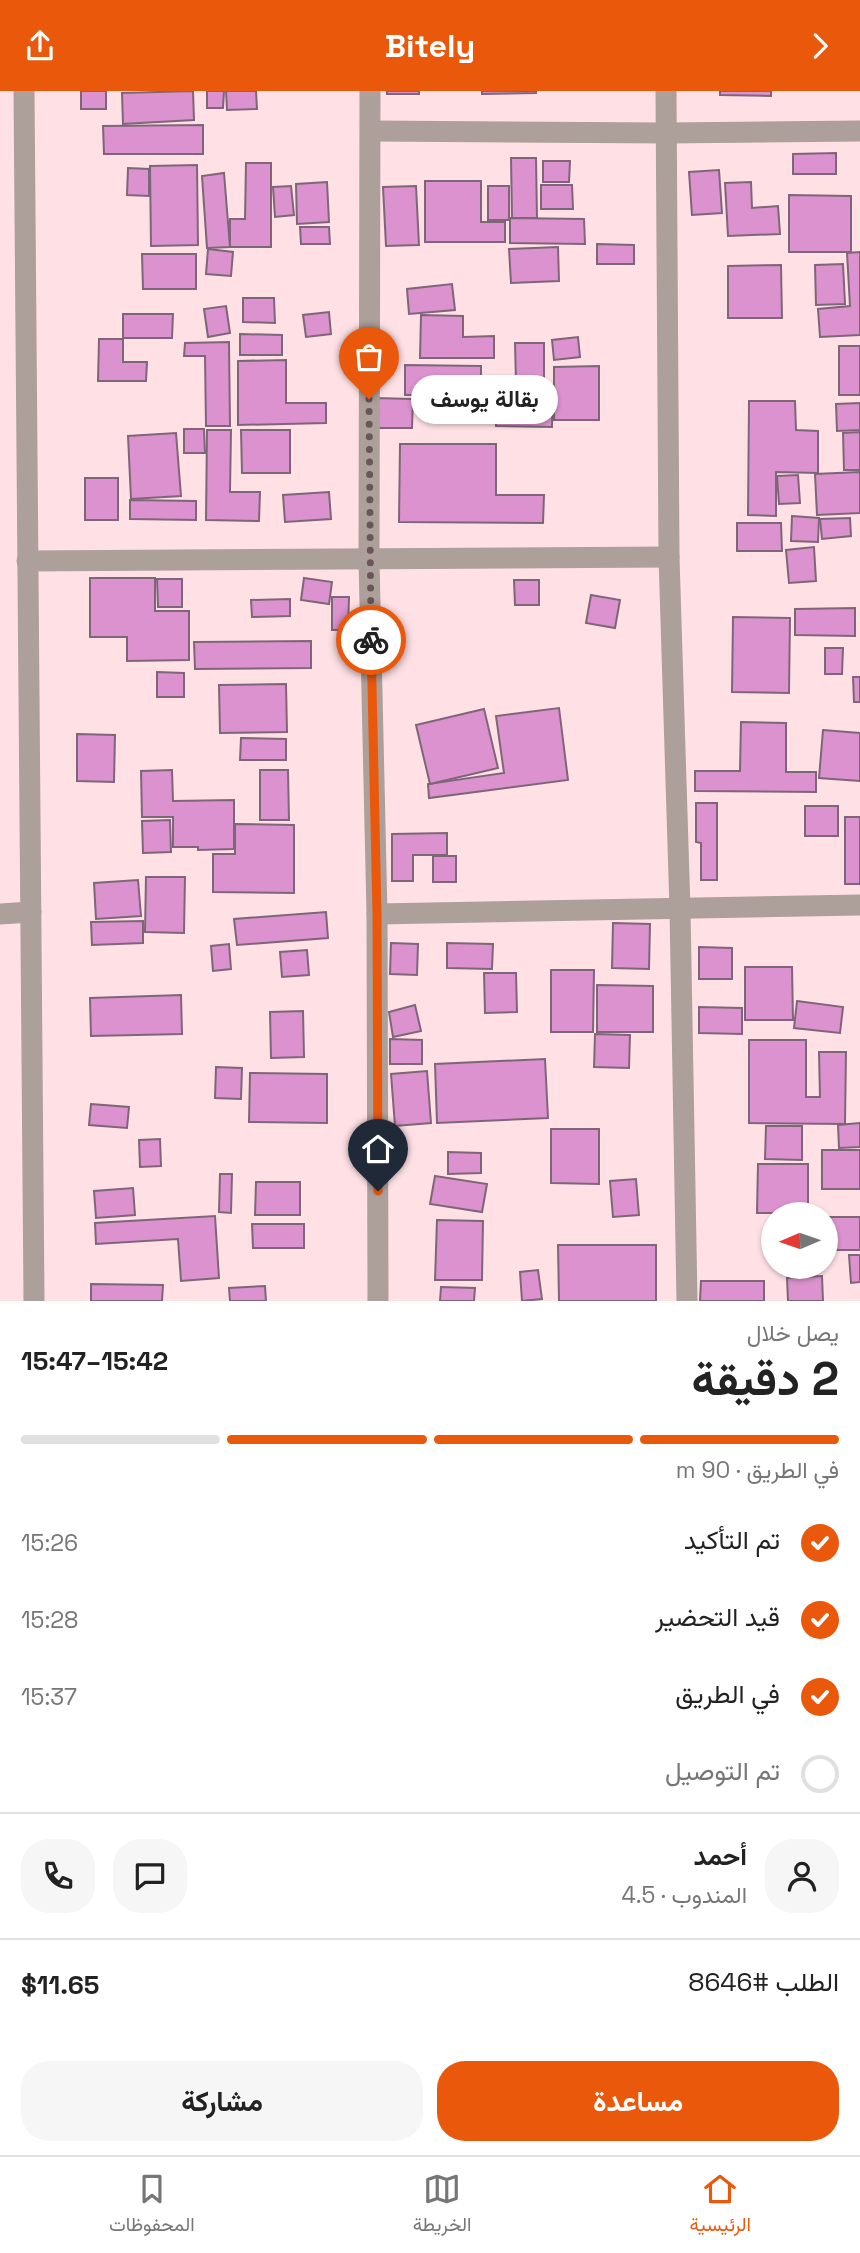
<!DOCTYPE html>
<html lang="ar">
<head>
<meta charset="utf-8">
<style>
	body { margin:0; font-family:"Space Grotesk",Vazirmatn,sans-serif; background:#f6f6f6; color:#222; direction:rtl; height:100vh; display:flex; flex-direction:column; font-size:26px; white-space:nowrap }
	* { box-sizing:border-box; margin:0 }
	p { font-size:23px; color:#767676 }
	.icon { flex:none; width:38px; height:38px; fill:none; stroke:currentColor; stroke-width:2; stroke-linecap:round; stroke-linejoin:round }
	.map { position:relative; height:1210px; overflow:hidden; direction:ltr }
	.panel { display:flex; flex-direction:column; background:#fff; flex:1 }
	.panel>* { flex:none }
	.needle { width:46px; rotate:268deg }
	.buttons { position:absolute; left:761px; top:1111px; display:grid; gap:14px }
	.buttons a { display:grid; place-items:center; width:77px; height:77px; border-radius:50%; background:#fff; box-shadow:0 2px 5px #0004; font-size:35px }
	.pin { position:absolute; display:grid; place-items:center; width:60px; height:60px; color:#fff; margin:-72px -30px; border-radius:50% 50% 50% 0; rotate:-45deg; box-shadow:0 0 7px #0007 }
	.pin .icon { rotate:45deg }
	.courier { position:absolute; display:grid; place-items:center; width:70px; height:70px; margin:-35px; border:5px solid #ea580c; border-radius:50%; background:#fff; color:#222; box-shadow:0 2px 9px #0007 }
	.bubble { position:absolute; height:49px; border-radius:24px; background:#fff; box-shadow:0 2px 5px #0004; font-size:23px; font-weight:700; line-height:49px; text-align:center; direction:rtl }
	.overview em { font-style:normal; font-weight:700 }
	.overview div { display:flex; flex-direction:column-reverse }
	.overview { display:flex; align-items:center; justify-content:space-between; height:119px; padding:0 21px }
	h1 { font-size:46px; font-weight:700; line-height:52px }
	.bar { display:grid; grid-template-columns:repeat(4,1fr); gap:10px 7px; align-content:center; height:84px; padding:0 21px }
	.bar i { height:9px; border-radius:5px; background:#e0e0e0 }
	.bar .on { background:#ea580c }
	.bar p { grid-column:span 4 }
	.line { display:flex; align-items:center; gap:18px; padding:0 21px; border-top:2px solid #e0e0e0 }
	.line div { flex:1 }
	.round { display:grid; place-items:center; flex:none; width:74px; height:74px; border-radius:28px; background:#f6f6f6 }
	ol { padding:0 21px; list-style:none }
	li { display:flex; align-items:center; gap:21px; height:77px }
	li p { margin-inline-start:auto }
	li .icon { padding:7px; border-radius:50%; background:#ea580c; color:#fff; stroke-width:4 }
	li:last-child { color:#767676 }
	li i { width:38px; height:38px; border:4px solid #e0e0e0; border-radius:50% }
	.button { display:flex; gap:14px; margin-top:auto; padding:14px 21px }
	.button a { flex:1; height:80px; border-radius:28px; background:#ea580c; color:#fff; font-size:28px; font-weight:700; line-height:80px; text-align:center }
	.button a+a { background:#f6f6f6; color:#222 }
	header { display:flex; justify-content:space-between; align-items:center; height:91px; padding:0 21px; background:#ea580c; color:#fff; font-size:32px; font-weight:700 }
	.tab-bar { display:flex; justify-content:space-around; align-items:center; height:98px; border-top:2px solid #e0e0e0; background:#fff; font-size:19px; color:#767676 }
	.tab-bar a { display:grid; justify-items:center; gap:4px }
	.tab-bar .on { color:#ea580c }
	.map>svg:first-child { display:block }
	.building { fill:#db92ce; stroke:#7e6679; stroke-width:2 }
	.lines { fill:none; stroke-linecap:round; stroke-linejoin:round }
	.minor { stroke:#ad9f99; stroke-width:21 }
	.done { stroke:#685659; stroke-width:7; stroke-dasharray:0 12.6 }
	.route { stroke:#ea580c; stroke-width:9 }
</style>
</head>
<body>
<header><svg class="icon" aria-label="forward" viewBox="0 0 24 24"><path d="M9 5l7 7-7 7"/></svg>Bitely<svg class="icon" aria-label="share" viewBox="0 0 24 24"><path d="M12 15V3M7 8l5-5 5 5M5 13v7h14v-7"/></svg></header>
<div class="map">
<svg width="860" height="1210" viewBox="0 0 860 1210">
	<rect width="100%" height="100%" fill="#ffe1e5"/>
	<!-- building -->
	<g class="building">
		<rect x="81" y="0" width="25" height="18"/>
		<path d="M 193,0 L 194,29 L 123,33 L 122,2 Z"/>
		<path d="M 207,0 L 224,0 L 223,17 L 207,17 Z"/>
		<path d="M 226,0 L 256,0 L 257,18 L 227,19 Z"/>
		<rect x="387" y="0" width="32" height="3"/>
		<path d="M 482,0 L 536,0 L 536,2 L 482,3 Z"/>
		<path d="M 720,0 L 771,0 L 771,5 L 720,4 Z"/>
		<path d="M 203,34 L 203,63 L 104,63 L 103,35 Z"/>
		<path d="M 836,62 L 836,83 L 793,83 L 793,63 Z"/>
		<path d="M 511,67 L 536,67 L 537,127 L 512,127 Z"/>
		<path d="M 543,70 L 570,70 L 569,91 L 543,91 Z"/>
		<path d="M 246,72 L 271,72 L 271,156 L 230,156 L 230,128 L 245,128 Z"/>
		<path d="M 197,74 L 198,154 L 151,155 L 150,75 Z"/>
		<path d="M 128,77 L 149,78 L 149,105 L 127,104 Z"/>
		<path d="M 719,79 L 722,122 L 692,124 L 689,81 Z"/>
		<path d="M 224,82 L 230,156 L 207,157 L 202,85 Z"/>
		<path d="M 425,90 L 481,90 L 481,131 L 505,131 L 505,151 L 425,151 Z"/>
		<path d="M 327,91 L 329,131 L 297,133 L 296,93 Z"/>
		<path d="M 751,91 L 752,117 L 778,115 L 780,143 L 728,145 L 725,92 Z"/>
		<path d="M 541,94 L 572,94 L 573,118 L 541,118 Z"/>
		<path d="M 291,95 L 294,124 L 275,126 L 273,96 Z"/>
		<path d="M 416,95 L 419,154 L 386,155 L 383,96 Z"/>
		<rect x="488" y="95" width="21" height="34"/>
		<path d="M 789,104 L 851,105 L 851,161 L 789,161 Z"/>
		<path d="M 510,127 L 584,128 L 585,153 L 510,152 Z"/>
		<path d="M 300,136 L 329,136 L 330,153 L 301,153 Z"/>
		<path d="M 597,153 L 634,154 L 634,173 L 597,173 Z"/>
		<path d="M 558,156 L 559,190 L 511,192 L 509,158 Z"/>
		<path d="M 208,158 L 233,161 L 231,185 L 206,183 Z"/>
		<path d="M 860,161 L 860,244 L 820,246 L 818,218 L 850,215 L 847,162 Z"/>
		<path d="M 142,163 L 196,163 L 196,198 L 143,198 Z"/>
		<path d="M 843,173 L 845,213 L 816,214 L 815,174 Z"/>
		<path d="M 781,174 L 782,227 L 728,227 L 728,175 Z"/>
		<path d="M 452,193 L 455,219 L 409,223 L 407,198 Z"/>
		<path d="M 243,207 L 274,207 L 275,232 L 243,231 Z"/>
		<path d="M 226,215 L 230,242 L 208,246 L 204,218 Z"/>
		<path d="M 329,221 L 331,243 L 306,246 L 303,224 Z"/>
		<path d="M 123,223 L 173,223 L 172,247 L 123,247 Z"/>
		<path d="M 421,224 L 463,225 L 463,246 L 494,245 L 494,267 L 420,267 Z"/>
		<path d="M 240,243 L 282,244 L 282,264 L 240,264 Z"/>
		<path d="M 578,246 L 580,266 L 554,269 L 552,249 Z"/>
		<path d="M 99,248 L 123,248 L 123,271 L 147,271 L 146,290 L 98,290 Z"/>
		<path d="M 229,251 L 230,335 L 206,335 L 205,265 L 184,265 L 185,252 Z"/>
		<path d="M 515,252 L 544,252 L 544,292 L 516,292 Z"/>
		<rect x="839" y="255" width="21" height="49"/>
		<path d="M 286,269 L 286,312 L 326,312 L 326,332 L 238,334 L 238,270 Z"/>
		<path d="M 405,274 L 481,275 L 481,332 L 428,331 L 428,304 L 405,304 Z"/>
		<path d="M 599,275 L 599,329 L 554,329 L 554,276 Z"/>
		<path d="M 496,293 L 553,294 L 552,336 L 496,335 Z"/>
		<path d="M 375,307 L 413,308 L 412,337 L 375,337 Z"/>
		<path d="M 749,310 L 795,310 L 796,339 L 818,340 L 818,382 L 776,381 L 776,425 L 748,424 Z"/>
		<path d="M 860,312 L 860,339 L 837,340 L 836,313 Z"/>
		<path d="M 184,338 L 204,338 L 205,362 L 184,362 Z"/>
		<path d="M 207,339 L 231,339 L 230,401 L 260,401 L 259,430 L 206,429 Z"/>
		<path d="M 241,339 L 290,339 L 290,382 L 242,382 Z"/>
		<path d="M 860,341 L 860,379 L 844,379 L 843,342 Z"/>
		<path d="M 176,342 L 181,405 L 131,408 L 128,345 Z"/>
		<path d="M 400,353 L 496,353 L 496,404 L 544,404 L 543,432 L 399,431 Z"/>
		<path d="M 860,381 L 860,422 L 817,424 L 815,383 Z"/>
		<path d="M 798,384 L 800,412 L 779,413 L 777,385 Z"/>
		<rect x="85" y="387" width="33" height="42"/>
		<path d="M 329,401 L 331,428 L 285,431 L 283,404 Z"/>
		<path d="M 130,409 L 196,410 L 196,429 L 130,428 Z"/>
		<path d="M 792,425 L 819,427 L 818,451 L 791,450 Z"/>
		<path d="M 850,427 L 851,445 L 822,448 L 820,428 Z"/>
		<path d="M 737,432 L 781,432 L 782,460 L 737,460 Z"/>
		<path d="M 814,456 L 816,490 L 789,492 L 786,459 Z"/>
		<path d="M 90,487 L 155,487 L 155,520 L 189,520 L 189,569 L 127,570 L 127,546 L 90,546 Z"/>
		<path d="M 304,487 L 332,491 L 329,513 L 301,509 Z"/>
		<path d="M 157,488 L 182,488 L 182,516 L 158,516 Z"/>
		<path d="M 514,489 L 539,489 L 539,514 L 515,514 Z"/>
		<path d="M 591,504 L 620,509 L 615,537 L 586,532 Z"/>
		<path d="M 332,506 L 349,506 L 348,539 L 332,539 Z"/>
		<path d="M 290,508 L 290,525 L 252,526 L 251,509 Z"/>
		<path d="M 855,517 L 855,545 L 795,544 L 795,518 Z"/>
		<path d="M 733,526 L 790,527 L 789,602 L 732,601 Z"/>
		<path d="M 311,550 L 311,577 L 195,578 L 194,551 Z"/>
		<path d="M 825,557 L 843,557 L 842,583 L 825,583 Z"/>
		<path d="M 157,581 L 184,582 L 184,606 L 157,606 Z"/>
		<path d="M 853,586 L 860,586 L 860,611 L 854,611 Z"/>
		<path d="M 286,593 L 287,641 L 220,642 L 219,594 Z"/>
		<path d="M 559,617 L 568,689 L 429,707 L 428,693 L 504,682 L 496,625 Z"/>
		<path d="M 484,618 L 498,677 L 430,693 L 416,634 Z"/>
		<path d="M 741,631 L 786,632 L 786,681 L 816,681 L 816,701 L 695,700 L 695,680 L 740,680 Z"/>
		<path d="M 823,639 L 860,642 L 860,690 L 819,687 Z"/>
		<path d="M 77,643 L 115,644 L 114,691 L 77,690 Z"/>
		<path d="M 241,647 L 286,648 L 286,669 L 240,669 Z"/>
		<path d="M 172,679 L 173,710 L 234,709 L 234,758 L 198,759 L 198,756 L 173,756 L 173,726 L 142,726 L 141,680 Z"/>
		<path d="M 260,679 L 288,679 L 289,729 L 260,729 Z"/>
		<path d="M 696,712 L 717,712 L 717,789 L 701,789 L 701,752 L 696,751 Z"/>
		<rect x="805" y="715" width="33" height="30"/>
		<rect x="845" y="726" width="15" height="67"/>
		<path d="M 170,729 L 171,761 L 143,762 L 142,730 Z"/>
		<path d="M 235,733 L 294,734 L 294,802 L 213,801 L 213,763 L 235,763 Z"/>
		<path d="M 447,742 L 447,764 L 413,764 L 413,790 L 392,790 L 392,743 Z"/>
		<rect x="433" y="765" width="23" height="26"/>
		<path d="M 146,786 L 185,786 L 184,842 L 145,841 Z"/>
		<path d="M 138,789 L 141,825 L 96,828 L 94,792 Z"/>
		<path d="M 326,821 L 328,847 L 237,854 L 234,828 Z"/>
		<path d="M 143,830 L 143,852 L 92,854 L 91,831 Z"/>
		<path d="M 613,832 L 650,833 L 649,878 L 612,877 Z"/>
		<path d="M 391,852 L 418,853 L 417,884 L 390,883 Z"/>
		<path d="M 447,852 L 493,853 L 492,878 L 447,877 Z"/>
		<path d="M 229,853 L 231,878 L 213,880 L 211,855 Z"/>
		<path d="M 699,856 L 732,857 L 732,888 L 699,888 Z"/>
		<path d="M 307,859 L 309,884 L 282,886 L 280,861 Z"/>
		<path d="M 745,876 L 792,876 L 793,929 L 745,929 Z"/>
		<path d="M 551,879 L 594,879 L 593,941 L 551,941 Z"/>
		<path d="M 484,882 L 516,882 L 517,921 L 485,922 Z"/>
		<path d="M 597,894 L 653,895 L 653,941 L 597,941 Z"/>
		<path d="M 181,904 L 182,943 L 91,945 L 90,907 Z"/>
		<path d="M 797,910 L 843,916 L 840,942 L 794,937 Z"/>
		<path d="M 415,914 L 421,940 L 393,946 L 389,921 Z"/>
		<path d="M 699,916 L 742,917 L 742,943 L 699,942 Z"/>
		<path d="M 303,920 L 304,966 L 271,967 L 270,921 Z"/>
		<path d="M 595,943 L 630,944 L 629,977 L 594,976 Z"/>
		<path d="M 390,948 L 422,949 L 422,973 L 390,973 Z"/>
		<path d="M 749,949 L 806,949 L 806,1006 L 820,1006 L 819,961 L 846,961 L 845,1033 L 749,1032 Z"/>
		<path d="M 545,968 L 548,1027 L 437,1032 L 435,973 Z"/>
		<path d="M 216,976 L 242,977 L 241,1008 L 215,1007 Z"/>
		<path d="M 427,980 L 431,1032 L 395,1035 L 391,983 Z"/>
		<path d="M 250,982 L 327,983 L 327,1032 L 249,1031 Z"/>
		<path d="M 91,1013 L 129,1016 L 127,1037 L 89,1034 Z"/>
		<path d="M 860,1032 L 860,1056 L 839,1057 L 838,1034 Z"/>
		<path d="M 766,1035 L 802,1035 L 802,1069 L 765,1068 Z"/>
		<path d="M 551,1038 L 599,1038 L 599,1093 L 551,1092 Z"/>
		<path d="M 160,1048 L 161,1075 L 140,1076 L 139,1049 Z"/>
		<rect x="822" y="1059" width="38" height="39"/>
		<path d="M 448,1061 L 481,1062 L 481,1082 L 448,1083 Z"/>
		<path d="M 758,1073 L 808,1073 L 808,1122 L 757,1122 Z"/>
		<path d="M 220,1083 L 232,1083 L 231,1122 L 219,1121 Z"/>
		<path d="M 435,1085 L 487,1093 L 482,1121 L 430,1113 Z"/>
		<path d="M 636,1088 L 639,1124 L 613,1126 L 610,1090 Z"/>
		<path d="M 256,1091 L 300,1091 L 300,1124 L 255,1124 Z"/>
		<path d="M 133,1097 L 135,1124 L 96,1127 L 94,1100 Z"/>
		<path d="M 215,1125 L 219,1187 L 181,1190 L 178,1148 L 96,1153 L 95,1132 Z"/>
		<rect x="826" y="1126" width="34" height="33"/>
		<path d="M 437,1129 L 483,1130 L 482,1189 L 435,1189 Z"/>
		<path d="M 252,1133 L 304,1133 L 304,1157 L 253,1157 Z"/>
		<path d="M 558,1154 L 656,1154 L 656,1210 L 559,1210 Z"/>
		<path d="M 849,1164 L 860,1164 L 860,1191 L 851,1192 Z"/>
		<path d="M 538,1179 L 542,1208 L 522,1210 L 520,1181 Z"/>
		<path d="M 822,1185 L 823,1210 L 788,1210 L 787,1187 Z"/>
		<path d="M 701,1190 L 764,1190 L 764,1210 L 700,1210 Z"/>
		<path d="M 91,1193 L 163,1194 L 162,1210 L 91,1210 Z"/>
		<path d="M 265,1195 L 266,1210 L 230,1210 L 229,1197 Z"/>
		<path d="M 441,1196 L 475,1197 L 474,1210 L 440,1210 Z"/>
	</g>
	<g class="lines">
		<!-- minor -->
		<g class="minor">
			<path d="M 24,0 L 34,1210"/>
			<path d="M 370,0 L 369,469 L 377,823 L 378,1210"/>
			<path d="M 666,0 L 669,466 L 680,818 L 687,1210"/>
			<path d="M 371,40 L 667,42 L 860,40"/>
			<path d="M 27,470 L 669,466"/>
			<path d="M 0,823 L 31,821"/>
			<path d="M 377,823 L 860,814"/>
		</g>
	</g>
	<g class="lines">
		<!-- done -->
		<path class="done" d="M 369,308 L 371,549"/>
		<!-- route -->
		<path class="route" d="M 371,549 L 377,823 L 378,1100"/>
	</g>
</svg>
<div class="buttons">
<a><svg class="needle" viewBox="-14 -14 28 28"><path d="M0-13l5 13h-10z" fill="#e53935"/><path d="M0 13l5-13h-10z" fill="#767676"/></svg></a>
</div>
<div class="pin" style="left:369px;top:308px;background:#ea580c"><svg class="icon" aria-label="bag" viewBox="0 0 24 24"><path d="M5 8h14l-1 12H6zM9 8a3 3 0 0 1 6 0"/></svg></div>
<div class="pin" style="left:378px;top:1100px;background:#1f2937"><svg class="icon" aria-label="home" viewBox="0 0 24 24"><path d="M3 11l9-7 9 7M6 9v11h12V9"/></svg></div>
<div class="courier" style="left:371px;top:549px"><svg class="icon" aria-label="bike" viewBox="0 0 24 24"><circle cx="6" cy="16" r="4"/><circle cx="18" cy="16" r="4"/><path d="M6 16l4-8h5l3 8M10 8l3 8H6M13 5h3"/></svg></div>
<div class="bubble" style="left:411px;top:284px;width:147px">بقالة يوسف</div>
</div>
<section class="panel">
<div class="overview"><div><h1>2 دقيقة</h1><p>يصل خلال</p></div><em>15:42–15:47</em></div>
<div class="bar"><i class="on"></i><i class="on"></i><i class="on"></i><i></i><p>في الطريق · 90 m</p></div>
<ol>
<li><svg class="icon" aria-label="check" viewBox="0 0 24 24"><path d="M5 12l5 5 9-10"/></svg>تم التأكيد<p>15:26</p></li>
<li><svg class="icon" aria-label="check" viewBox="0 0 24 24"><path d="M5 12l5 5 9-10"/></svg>قيد التحضير<p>15:28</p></li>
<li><svg class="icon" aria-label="check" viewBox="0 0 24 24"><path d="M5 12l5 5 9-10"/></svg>في الطريق<p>15:37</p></li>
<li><i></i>تم التوصيل</li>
</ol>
<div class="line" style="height:126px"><a class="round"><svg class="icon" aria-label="person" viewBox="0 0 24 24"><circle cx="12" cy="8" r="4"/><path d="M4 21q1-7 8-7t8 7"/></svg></a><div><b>أحمد</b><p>المندوب · 4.5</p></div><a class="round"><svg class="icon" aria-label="chat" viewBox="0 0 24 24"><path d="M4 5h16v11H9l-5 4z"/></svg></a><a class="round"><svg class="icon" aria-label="phone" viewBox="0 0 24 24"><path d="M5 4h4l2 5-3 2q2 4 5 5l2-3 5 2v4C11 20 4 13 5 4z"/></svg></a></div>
<div class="line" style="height:91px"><div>الطلب #8646</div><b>$11.65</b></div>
<div class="button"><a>مساعدة</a><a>مشاركة</a></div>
</section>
<nav class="tab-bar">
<a class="on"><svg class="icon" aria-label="home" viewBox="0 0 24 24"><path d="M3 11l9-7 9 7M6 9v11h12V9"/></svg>الرئيسية</a>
<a><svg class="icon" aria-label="map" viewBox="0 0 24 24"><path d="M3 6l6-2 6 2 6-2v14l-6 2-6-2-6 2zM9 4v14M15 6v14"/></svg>الخريطة</a>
<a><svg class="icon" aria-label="saved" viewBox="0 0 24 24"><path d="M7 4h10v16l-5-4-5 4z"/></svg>المحفوظات</a>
</nav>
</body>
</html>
